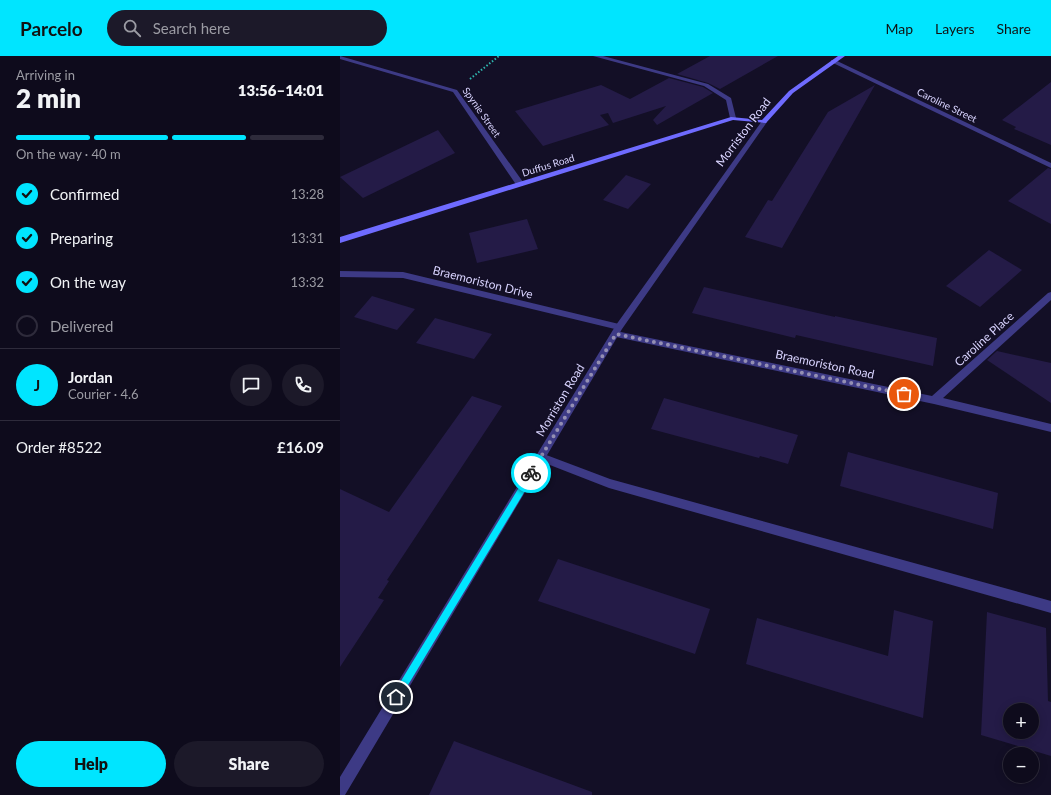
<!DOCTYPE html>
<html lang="en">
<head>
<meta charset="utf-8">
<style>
	body { margin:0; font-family:Lato,sans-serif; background:#1c1929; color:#f1f3f6; height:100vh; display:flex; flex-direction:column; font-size:15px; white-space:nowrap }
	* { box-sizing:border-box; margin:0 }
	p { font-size:13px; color:#9b9ba3 }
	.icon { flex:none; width:22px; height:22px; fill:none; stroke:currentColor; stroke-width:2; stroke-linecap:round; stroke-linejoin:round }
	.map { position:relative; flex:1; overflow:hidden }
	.drawer { display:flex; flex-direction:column; background:#0e0b1c; width:340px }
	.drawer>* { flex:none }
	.buttons { position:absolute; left:663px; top:647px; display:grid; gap:8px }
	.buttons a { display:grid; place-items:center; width:36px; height:36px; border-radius:50%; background:#0e0b1c; box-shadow:0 2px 10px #0003,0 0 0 1px #2e2b3b; font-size:20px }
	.pin { position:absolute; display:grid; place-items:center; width:34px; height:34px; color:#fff; margin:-17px; border:2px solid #fff; border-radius:50%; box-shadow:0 1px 4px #0007 }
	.courier { position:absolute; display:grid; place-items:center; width:40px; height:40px; margin:-20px; border:3px solid #00e5ff; border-radius:50%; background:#fff; color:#222; box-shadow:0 1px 5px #0007 }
	.head em { font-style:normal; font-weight:800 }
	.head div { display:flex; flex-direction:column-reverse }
	.head { display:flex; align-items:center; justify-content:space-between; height:68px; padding:0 16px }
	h1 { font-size:26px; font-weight:800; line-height:30px }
	.bar { display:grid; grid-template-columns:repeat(4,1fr); gap:6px 4px; align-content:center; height:48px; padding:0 16px }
	.bar i { height:5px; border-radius:3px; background:#2e2b3b }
	.bar .active { background:#00e5ff }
	.bar p { grid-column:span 4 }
	.line { display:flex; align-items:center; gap:10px; padding:0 16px; border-top:1px solid #2e2b3b }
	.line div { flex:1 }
	.round { display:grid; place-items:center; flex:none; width:42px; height:42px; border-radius:21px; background:#1c1929 }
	ol { padding:0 16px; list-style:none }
	li { display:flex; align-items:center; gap:12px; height:44px }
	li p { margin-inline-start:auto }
	li .icon { padding:4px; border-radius:50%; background:#00e5ff; color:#111; stroke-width:4 }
	li:last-child { color:#9b9ba3 }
	li i { width:22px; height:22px; border:2px solid #2e2b3b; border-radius:50% }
	.button { display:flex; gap:8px; margin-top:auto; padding:8px 16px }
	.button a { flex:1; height:46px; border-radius:24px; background:#00e5ff; color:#111; font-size:16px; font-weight:800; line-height:46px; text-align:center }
	.button a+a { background:#1c1929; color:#f1f3f6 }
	header { display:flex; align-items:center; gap:24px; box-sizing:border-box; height:56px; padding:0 20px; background:#00e5ff; color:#111 }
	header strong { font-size:19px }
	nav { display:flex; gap:22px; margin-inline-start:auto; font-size:14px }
	.search { width:280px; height:36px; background:#1c1929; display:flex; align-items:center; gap:10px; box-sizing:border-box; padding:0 14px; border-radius:22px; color:#9b9ba3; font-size:15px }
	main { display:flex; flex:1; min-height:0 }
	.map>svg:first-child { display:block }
	.building { fill:#241b47; fill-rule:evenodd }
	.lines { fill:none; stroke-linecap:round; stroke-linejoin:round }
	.path { stroke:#2fb8b0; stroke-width:2; stroke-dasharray:1.5 2; stroke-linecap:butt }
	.service { fill:#3d3a85; fill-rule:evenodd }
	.minor { fill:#3d3a85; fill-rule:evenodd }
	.tertiary { fill:#3d3a85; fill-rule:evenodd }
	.secondary { fill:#6f6bff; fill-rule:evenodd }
	.route { fill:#00e5ff }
	.done { stroke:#948fb3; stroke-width:4; stroke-dasharray:0 7.2 }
	.labels { text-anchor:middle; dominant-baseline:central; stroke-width:3; stroke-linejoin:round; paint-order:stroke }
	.far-street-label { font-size:10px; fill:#d9d4ff; stroke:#130f26 }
	.street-label { font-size:12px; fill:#d9d4ff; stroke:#130f26 }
</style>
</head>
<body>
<header>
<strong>Parcelo</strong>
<div class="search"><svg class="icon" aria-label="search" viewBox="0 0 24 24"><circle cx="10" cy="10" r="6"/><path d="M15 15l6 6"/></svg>Search here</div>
<nav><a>Map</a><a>Layers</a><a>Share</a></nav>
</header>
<main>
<section class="drawer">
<div class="head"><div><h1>2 min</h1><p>Arriving in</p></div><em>13:56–14:01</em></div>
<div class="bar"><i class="active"></i><i class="active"></i><i class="active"></i><i></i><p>On the way · 40 m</p></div>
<ol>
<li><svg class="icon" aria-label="check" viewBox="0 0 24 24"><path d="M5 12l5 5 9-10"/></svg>Confirmed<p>13:28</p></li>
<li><svg class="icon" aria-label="check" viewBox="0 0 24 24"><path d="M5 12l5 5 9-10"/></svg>Preparing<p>13:31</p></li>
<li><svg class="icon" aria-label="check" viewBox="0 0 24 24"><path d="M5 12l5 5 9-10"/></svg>On the way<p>13:32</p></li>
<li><i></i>Delivered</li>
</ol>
<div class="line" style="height:72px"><b class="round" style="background:#00e5ff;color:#111">J</b><div><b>Jordan</b><p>Courier · 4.6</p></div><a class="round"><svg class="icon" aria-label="chat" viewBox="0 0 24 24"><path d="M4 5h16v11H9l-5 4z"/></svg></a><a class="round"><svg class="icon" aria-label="phone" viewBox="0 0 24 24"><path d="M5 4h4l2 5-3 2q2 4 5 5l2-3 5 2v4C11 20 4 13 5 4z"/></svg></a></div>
<div class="line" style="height:52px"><div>Order #8522</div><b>£16.09</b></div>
<div class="button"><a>Help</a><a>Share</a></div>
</section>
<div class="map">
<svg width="711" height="739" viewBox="0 0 711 739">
	<rect width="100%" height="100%" fill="#130f26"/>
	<!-- building -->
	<g class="building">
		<path d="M 370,0 L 438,0 L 380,33 L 368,27 L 337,18 Z"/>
		<path d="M 329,22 L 363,31 L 373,37 L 317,69 L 313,64 L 326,50 L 273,67 L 268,57 L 260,59 L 269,69 L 203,90 L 175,55 L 261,29 L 290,43 Z"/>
		<path d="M 711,26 L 711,89 L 674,73 L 676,71 L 662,64 Z"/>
		<path d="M 535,29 L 442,192 L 405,181 L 428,144 L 432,145 L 488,56 Z"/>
		<path d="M 98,74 L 115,97 L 23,142 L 0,121 Z"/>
		<path d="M 708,112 L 711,113 L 711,168 L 668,145 Z"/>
		<path d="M 286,119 L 311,128 L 288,153 L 263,144 Z"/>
		<path d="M 187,163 L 198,193 L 137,207 L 129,177 Z"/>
		<path d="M 649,194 L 682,214 L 640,251 L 606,230 Z"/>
		<path d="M 364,231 L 495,261 L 495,260 L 597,282 L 593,310 L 456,279 L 455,282 L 352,257 Z"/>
		<path d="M 32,240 L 75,253 L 57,274 L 14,261 Z"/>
		<path d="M 95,262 L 152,278 L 134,303 L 76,287 Z"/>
		<path d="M 657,295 L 711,307 L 711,347 L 647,304 Z"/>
		<path d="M 132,340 L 162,350 L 47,524 L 49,525 L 38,542 L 44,544 L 0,611 L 0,433 L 49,456 Z"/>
		<path d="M 324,342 L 458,379 L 448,408 L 420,400 L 419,402 L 311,373 Z"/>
		<path d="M 508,396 L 658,437 L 653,473 L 500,430 Z"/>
		<path d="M 218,503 L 370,553 L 355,598 L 198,545 Z"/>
		<path d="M 554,554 L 593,565 L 583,662 L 406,608 L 417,562 L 548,600 Z"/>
		<path d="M 647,556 L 706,572 L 708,645 L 711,646 L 711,700 L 641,679 ZM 670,654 L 692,654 L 692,676 L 670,676 Z"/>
		<path d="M 114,685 L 252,736 L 252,739 L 89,739 Z"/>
	</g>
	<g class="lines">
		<!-- path -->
		<path class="path" d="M 130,23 L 159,0"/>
		<!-- service -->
		<g class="service">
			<path d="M 253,0 L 263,0 L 368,28 L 391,42 L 396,62 L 393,64 L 390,62 L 386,44 L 364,30 Z"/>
			<path d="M 201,397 L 270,423 L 711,545 L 711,557 L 269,432 L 197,404 L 196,401 L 197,398 Z"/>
		</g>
		<!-- minor -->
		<g class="minor">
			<path d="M 0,0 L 117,34 L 183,126 L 183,130 L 177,130 L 113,36 L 0,3 Z"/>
			<path d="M 491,4 L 495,4 L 711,107 L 711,112 L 491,6 Z"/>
			<path d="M 0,215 L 63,216 L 279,268 L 283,271 L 279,274 L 63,222 L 0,221 Z"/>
			<path d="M 711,236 L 711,244 L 603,342 L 711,368 L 711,376 L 594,348 L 276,281 L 271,278 L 276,275 L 592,340 L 708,237 Z"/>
		</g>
		<!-- tertiary -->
		<path class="tertiary" d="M 422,65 L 427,66 L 282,273 L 5,739 L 0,739 L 0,721 L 276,269 Z"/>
		<!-- secondary -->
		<path class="secondary" d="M 498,0 L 505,0 L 453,37 L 426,67 L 393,64 L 0,187 L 0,181 L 391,61 L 422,64 L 449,35 Z"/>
	</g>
	<!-- route -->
	<path class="route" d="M 191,414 L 194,415 L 194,420 L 59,644 L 53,644 L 53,638 L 189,415 Z"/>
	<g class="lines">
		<!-- done -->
		<path class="done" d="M 191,417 L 276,278 L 564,338"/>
	</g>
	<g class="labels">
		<!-- far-street labels -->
		<g class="far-street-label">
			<text transform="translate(607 49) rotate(26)">Caroline Street</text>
			<text transform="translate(142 56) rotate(55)">Spynie Street</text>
			<text transform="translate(208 109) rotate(-17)">Duffus Road</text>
		</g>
		<!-- street labels -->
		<g class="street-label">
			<text transform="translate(403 76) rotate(-53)">Morriston Road</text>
			<text transform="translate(143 226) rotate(14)">Braemoriston Drive</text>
			<text transform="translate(644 283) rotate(-42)">Caroline Place</text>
			<text transform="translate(485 308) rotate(12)">Braemoriston Road</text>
			<text transform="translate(220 344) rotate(-59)">Morriston Road</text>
		</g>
	</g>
</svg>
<div class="buttons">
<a>+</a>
<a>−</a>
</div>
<div class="pin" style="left:564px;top:338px;background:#ea580c"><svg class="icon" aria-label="bag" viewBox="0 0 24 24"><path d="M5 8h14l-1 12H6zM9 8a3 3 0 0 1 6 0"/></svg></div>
<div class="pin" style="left:56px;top:641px;background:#1f2937"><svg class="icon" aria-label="home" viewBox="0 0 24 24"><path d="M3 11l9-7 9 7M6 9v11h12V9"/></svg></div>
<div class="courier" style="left:191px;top:417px"><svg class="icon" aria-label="bike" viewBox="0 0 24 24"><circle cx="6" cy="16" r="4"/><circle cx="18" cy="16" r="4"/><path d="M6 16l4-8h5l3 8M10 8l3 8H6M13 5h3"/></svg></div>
</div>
</main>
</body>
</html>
